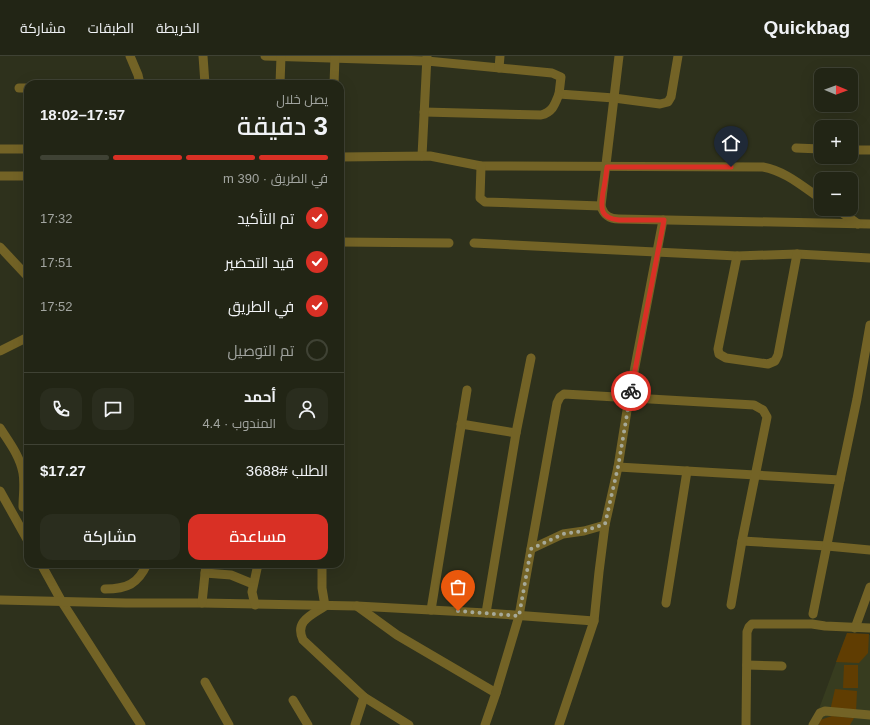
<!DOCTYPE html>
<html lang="ar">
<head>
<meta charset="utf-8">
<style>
	body { margin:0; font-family:Arial,Cairo,sans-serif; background:#2a2d1e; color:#f1f3f6; direction:rtl; height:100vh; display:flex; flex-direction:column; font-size:15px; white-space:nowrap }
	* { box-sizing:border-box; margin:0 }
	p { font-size:13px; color:#a2a5a0 }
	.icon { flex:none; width:22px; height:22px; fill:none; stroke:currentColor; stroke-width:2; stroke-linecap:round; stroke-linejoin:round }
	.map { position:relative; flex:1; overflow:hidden; direction:ltr }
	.side { position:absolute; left:24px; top:24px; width:320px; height:488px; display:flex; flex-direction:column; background:#222515; border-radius:12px; box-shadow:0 4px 16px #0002,0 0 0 1px #3f4234; direction:rtl }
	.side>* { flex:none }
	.needle { width:26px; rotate:91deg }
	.fabs { position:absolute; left:814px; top:12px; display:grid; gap:8px }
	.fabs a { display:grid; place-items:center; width:44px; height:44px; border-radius:8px; background:#222515; box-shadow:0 4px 16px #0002,0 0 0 1px #3f4234; font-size:20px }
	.pin { position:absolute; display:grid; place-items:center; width:34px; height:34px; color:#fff; margin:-41px -17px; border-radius:50% 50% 50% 0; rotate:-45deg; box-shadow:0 0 4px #0007 }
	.pin .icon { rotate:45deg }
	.courier { position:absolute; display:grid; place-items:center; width:40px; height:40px; margin:-20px; border:3px solid #d93025; border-radius:50%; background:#fff; color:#222; box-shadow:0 1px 5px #0007 }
	.headline em { font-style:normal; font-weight:600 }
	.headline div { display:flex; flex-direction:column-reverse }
	.headline { display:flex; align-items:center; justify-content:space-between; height:68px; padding:0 16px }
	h1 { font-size:26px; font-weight:600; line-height:30px }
	.bar { display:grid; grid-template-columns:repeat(4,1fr); gap:6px 4px; align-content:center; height:48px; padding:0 16px }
	.bar i { height:5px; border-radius:3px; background:#3f4234 }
	.bar .selected { background:#d93025 }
	.bar p { grid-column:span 4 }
	.line { display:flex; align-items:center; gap:10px; padding:0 16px; border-top:1px solid #3f4234 }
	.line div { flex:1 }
	.round { display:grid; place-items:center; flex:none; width:42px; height:42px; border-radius:12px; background:#2a2d1e }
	ol { padding:0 16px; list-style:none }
	li { display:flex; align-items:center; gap:12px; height:44px }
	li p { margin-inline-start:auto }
	li .icon { padding:4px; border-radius:50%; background:#d93025; color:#fff; stroke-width:4 }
	li:last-child { color:#a2a5a0 }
	li i { width:22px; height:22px; border:2px solid #3f4234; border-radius:50% }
	.primary-button { display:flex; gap:8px; margin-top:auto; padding:8px 16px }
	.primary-button a { flex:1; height:46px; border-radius:12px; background:#d93025; color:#fff; font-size:16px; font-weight:600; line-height:46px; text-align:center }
	.primary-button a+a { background:#2a2d1e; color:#f1f3f6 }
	header { display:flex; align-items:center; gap:24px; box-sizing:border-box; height:56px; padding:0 20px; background:#222515; border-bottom:1px solid #3f4234 }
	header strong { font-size:19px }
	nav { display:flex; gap:22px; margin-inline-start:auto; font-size:14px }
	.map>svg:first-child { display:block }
	.built { fill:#373c1f }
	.green { fill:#603d02 }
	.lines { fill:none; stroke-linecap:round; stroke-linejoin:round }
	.minor { stroke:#736326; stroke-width:9 }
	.done { stroke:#a6a999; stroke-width:4; stroke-dasharray:0 7.2 }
	.route { stroke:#d93025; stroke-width:5 }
</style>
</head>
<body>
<header>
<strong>Quickbag</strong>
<nav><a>الخريطة</a><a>الطبقات</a><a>مشاركة</a></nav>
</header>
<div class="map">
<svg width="870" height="669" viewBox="0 0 870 669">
	<rect width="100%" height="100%" fill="#2e311c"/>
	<!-- built -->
	<path class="built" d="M 847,577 L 870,579 L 870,669 L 813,669 Z"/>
	<!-- green -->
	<g class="green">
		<path d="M 847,577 L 869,578 L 868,597 L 859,607 L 836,606 Z"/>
		<path d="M 844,609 L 858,609 L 858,632 L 843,632 Z"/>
		<path d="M 835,633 L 857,635 L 856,656 L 830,655 Z"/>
		<path d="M 832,660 L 854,662 L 850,669 L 819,669 L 820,664 Z"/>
	</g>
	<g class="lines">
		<!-- minor -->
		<g class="minor">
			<path d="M 130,0 L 138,19 L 140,28"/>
			<path d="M 203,0 L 205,28"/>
			<path d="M 265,0 L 427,5 L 552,17 L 561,21 L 559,38 L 614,42 L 660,48 L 668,46 L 671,41 L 678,0"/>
			<path d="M 619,0 L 601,150 C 604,160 610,163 619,163 L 870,168"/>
			<path d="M 499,12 L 500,0"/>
			<path d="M 280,28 L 281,0"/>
			<path d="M 334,28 L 335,1"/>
			<path d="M 19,32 L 28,32"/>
			<path d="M 424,56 L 541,59 C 553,56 555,48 559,38"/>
			<path d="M 796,92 L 821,93"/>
			<path d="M 0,93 L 28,93"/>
			<path d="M 851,94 L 870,94"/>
			<path d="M 422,100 L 427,0"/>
			<path d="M 340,101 L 430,100 L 481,110 L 763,111 C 785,115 802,130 821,143"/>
			<path d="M 481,110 L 480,142 L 485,146 L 601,150"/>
			<path d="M 0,120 L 28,120"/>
			<path d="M 837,153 L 858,168"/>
			<path d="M 340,186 L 449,187"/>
			<path d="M 474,187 L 737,200 L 797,198 L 870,202"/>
			<path d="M 0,191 L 28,221"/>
			<path d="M 737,200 L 718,293 L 719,298 L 726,302 L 768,308 L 775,305 L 778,299 L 797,198"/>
			<path d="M 0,295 L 28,281"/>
			<path d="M 461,368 L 516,377"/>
			<path d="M 0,372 C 9,386 20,400 23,417 C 25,428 23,440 23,451"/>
			<path d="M 618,411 L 840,424"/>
			<path d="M 0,435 L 28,485"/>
			<path d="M 742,485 L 827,490 L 870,494"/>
			<path d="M 531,493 L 563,478 L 584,475 L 605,469"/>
			<path d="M 41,508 L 62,546 L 141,669"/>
			<path d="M 322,508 L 322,532 L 325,550 C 312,559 294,565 303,584 L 364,641 L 409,669"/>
			<path d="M 205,517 L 231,519 L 253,528"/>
			<path d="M 105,533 C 127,533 138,528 147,508"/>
			<path d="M 0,544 L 126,547 L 202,547 L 357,550 L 486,557 L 594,565"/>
			<path d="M 202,547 L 206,508"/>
			<path d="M 666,547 L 687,415"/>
			<path d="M 255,549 L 252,536 L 258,508"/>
			<path d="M 357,550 L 397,579 L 496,637"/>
			<path d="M 431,554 L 467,334"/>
			<path d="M 486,557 L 516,377 L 531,302"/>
			<path d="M 813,558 L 840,424 L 857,343 L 870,269"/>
			<path d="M 855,572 L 870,531"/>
			<path d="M 747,609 L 782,610"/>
			<path d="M 205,626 L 229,669"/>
			<path d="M 293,644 L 308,669"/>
			<path d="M 355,669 L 364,641"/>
			<path d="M 485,669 L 496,637 L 519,560 L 557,347 L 560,341 L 564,338 L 754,349 L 763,354 L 767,361 L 742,485 L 731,549"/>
			<path d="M 559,669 L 594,565 L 599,516 L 605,469 L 618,411 L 629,342 L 663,164"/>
			<path d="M 746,669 L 747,576 L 749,571 L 752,568 L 812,568 L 825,570 L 870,572"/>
			<path d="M 813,669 L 820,657 L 825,655 L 870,659"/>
		</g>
	</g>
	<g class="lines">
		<!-- done -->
		<path class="done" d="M 458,555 L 519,560 L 531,493 L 563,478 L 584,475 L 605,468 L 618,411 L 631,335"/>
		<!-- route -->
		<path class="route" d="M 631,335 L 664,164 L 619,164 C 599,162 601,152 603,136 C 605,128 606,119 607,111 L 731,111"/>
	</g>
</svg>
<div class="fabs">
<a><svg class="needle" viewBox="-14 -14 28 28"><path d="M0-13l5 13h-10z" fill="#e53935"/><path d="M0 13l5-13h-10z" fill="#a2a5a0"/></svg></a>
<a>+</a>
<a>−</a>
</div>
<div class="pin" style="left:458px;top:555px;background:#ea580c"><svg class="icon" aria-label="bag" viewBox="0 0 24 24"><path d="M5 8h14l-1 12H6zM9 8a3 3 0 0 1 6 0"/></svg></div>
<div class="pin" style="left:731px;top:111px;background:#1f2937"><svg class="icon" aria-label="home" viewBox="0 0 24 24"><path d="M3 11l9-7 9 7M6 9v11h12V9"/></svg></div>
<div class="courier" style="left:631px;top:335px"><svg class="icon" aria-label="bike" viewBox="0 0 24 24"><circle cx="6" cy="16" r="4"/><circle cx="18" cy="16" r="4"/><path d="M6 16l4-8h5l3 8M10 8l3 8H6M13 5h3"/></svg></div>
<section class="side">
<div class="headline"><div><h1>3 دقيقة</h1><p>يصل خلال</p></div><em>17:57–18:02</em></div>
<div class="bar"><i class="selected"></i><i class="selected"></i><i class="selected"></i><i></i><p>في الطريق · 390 m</p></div>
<ol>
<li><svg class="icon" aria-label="check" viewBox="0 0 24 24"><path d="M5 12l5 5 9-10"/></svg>تم التأكيد<p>17:32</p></li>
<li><svg class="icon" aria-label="check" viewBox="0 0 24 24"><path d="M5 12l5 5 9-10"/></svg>قيد التحضير<p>17:51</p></li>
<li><svg class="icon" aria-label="check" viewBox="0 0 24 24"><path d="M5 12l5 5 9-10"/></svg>في الطريق<p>17:52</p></li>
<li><i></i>تم التوصيل</li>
</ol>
<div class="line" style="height:72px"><a class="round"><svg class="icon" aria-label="person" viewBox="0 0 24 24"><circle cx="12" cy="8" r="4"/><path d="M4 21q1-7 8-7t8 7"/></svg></a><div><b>أحمد</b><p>المندوب · 4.4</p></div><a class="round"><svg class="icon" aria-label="chat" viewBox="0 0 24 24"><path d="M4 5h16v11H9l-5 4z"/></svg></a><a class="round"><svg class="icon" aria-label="phone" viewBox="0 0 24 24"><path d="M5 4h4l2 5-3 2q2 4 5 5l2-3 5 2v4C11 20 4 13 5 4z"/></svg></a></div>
<div class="line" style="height:52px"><div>الطلب #3688</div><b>$17.27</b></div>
<div class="primary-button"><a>مساعدة</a><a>مشاركة</a></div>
</section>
</div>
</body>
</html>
